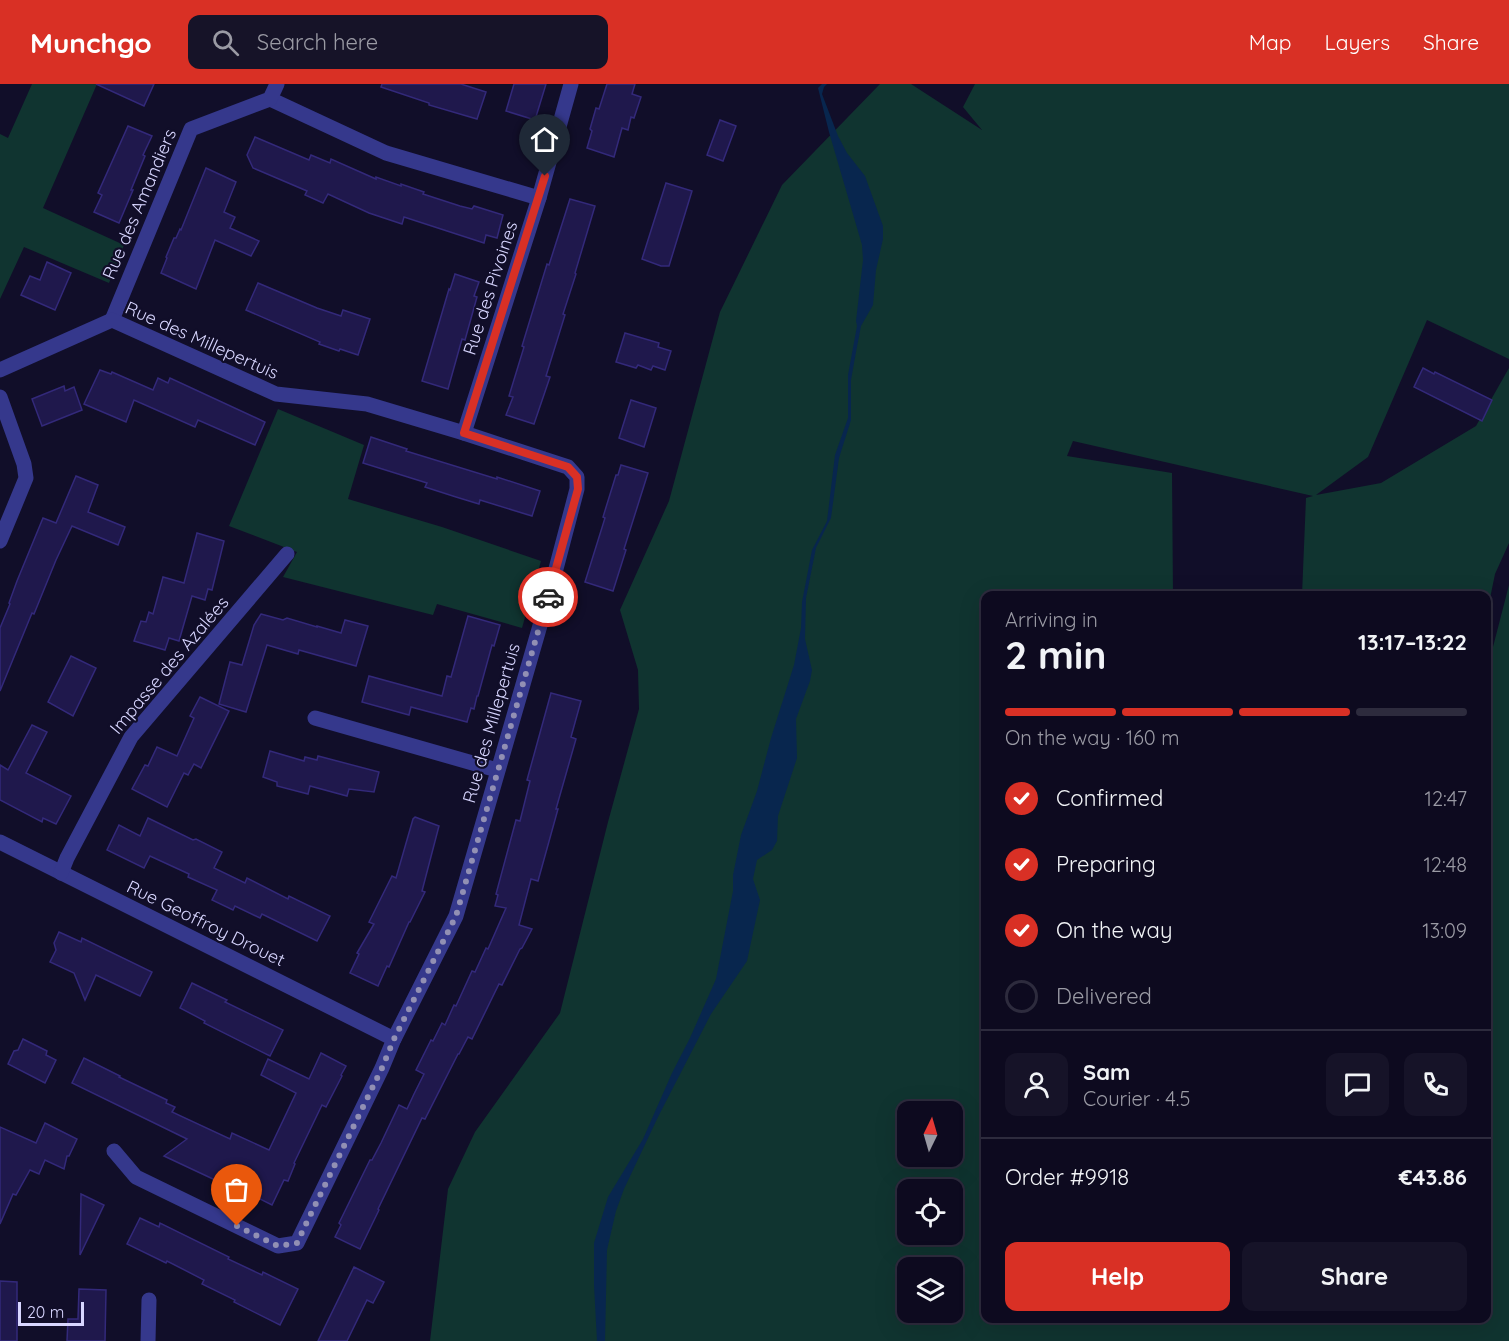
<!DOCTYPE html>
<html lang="en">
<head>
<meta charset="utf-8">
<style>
	body { margin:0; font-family:Quicksand,sans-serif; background:#161328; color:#f1f3f6; height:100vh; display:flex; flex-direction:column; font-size:22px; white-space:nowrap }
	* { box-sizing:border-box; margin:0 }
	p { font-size:20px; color:#9a9aa4 }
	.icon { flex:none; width:33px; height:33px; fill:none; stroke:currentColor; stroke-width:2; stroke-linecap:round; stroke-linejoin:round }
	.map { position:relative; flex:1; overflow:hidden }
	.details { position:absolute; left:981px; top:507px; width:510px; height:732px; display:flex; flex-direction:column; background:#0d0a1f; border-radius:12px; box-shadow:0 6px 24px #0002,0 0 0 2px #2d2b3d }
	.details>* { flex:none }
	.needle { width:39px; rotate:5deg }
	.buttons { position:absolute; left:897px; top:1017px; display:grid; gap:12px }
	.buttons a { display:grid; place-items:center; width:66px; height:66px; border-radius:12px; background:#0d0a1f; box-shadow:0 6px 24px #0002,0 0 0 2px #2d2b3d; font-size:30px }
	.scale { position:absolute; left:18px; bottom:15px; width:66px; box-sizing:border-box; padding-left:6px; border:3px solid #d8d6ff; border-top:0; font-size:16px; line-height:21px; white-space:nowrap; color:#d8d6ff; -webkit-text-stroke:4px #110e29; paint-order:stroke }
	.pin { position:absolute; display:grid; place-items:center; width:51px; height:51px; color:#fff; margin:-62px -26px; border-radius:50% 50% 50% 0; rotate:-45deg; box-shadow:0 0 6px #0007 }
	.pin .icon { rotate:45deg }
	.courier { position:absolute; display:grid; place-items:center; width:60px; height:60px; margin:-30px; border:4px solid #d93025; border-radius:50%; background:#fff; color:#222; box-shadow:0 2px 8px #0007 }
	.headline em { font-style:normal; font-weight:800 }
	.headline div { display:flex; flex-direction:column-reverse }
	.headline { display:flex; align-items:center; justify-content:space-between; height:102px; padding:0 24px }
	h1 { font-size:39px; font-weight:800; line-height:45px }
	.bar { display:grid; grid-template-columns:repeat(4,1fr); gap:9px 6px; align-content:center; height:72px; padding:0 24px }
	.bar i { height:8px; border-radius:4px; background:#2d2b3d }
	.bar .current { background:#d93025 }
	.bar p { grid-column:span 4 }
	.line { display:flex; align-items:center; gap:15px; padding:0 24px; border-top:2px solid #2d2b3d }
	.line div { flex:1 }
	.round { display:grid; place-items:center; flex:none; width:63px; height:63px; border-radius:12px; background:#161328 }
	ol { padding:0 24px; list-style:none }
	li { display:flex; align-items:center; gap:18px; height:66px }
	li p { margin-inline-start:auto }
	li .icon { padding:6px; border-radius:50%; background:#d93025; color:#fff; stroke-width:4 }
	li:last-child { color:#9a9aa4 }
	li i { width:33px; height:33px; border:3px solid #2d2b3d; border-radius:50% }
	.cta { display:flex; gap:12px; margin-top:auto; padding:12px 24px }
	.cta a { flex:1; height:69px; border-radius:12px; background:#d93025; color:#fff; font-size:24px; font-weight:800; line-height:69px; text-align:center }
	.cta a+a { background:#161328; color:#f1f3f6 }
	header { display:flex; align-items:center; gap:36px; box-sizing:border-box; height:84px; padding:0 30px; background:#d93025; color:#fff }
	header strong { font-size:28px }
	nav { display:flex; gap:33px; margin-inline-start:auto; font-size:21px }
	.search { width:420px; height:54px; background:#161328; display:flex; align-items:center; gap:15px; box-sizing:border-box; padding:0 21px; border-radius:12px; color:#9a9aa4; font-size:22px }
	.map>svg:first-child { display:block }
	.green { fill:#103430; fill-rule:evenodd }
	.water { fill:#08264e }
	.building { fill:#1f184c; stroke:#33297a; stroke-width:1.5 }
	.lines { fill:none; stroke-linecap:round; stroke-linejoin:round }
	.street { stroke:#35388c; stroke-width:15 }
	.done { stroke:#9290b4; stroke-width:6; stroke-dasharray:0 10.8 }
	.route { stroke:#d93025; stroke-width:8 }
	.labels { text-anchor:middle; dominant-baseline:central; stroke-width:4.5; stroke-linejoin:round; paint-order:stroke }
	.street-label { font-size:18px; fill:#d8d6ff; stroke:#110e29 }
</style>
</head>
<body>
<header>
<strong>Munchgo</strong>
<div class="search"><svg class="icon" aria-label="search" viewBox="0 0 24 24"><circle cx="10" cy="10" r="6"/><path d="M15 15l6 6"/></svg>Search here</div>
<nav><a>Map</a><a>Layers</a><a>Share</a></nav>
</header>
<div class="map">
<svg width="1509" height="1257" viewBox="0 0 1509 1257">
	<rect width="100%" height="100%" fill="#110e29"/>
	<!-- green -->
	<g class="green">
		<path d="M 32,0 L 97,0 L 43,124 L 124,161 L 109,199 L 24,163 L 0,215 L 0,50 L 8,54 Z"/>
		<path d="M 880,0 L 911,0 L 982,46 L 963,23 L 975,0 L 1509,0 L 1509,275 L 1427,236 L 1368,373 L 1316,411 L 1381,399 L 1476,342 L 1509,284 L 1509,459 L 1495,490 L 1487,529 L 1486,512 L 1302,511 L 1306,414 L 1313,412 L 1073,357 L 1067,372 L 1172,389 L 1173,511 L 986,512 L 986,1234 L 1486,1234 L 1486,590 L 1509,501 L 1509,1257 L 430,1257 L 448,1105 L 475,1048 L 560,929 L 608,738 L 639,625 L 638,586 L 620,526 L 669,417 L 720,228 L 782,101 ZM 908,1028 L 952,1028 L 952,1072 L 908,1072 ZM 908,1106 L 952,1106 L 952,1150 L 908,1150 ZM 908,1184 L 952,1184 L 952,1228 L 908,1228 Z"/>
		<path d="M 278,325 L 364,361 L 348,415 L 442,443 L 541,477 L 522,544 L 437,520 L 433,531 L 283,493 L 297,468 L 229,442 Z"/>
	</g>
	<!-- water -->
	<path class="water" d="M 822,0 L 827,0 L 824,3 L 822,10 L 838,52 L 847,69 L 865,92 L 883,142 L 883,155 L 876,186 L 873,221 L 861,242 L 856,268 L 851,296 L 851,336 L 839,374 L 831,434 L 816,464 L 806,514 L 805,555 L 812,586 L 810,597 L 796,635 L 797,674 L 778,732 L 777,757 L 772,766 L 757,776 L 753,795 L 760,816 L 747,877 L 711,930 L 658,1033 L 624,1105 L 616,1127 L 607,1166 L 605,1257 L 597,1257 L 594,1201 L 594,1159 L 608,1113 L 643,1055 L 672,989 L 690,954 L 716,895 L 733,807 L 733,791 L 741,751 L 757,707 L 771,654 L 794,581 L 801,544 L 802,518 L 812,466 L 827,437 L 835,371 L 848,334 L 848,291 L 857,242 L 856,237 L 863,176 L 862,161 L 829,48 L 818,4 Z"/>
	<!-- building -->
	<g class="building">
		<path d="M 96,0 L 154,0 L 144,22 Z"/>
		<path d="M 382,0 L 461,0 L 486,8 L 477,35 L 429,21 L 429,19 L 381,3 Z"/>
		<path d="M 514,0 L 546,0 L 535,36 L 506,27 Z"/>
		<path d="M 607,0 L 635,0 L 632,10 L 641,13 L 634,34 L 631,33 L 628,46 L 622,44 L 614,73 L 587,64 L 592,47 L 590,45 L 596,24 L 599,25 Z"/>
		<path d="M 720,36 L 736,42 L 723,77 L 707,71 Z"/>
		<path d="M 128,42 L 152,52 L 143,71 L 145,72 L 131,106 L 133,106 L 119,139 L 94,128 L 102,111 L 98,109 Z"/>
		<path d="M 255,53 L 309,76 L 311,71 L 330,79 L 331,75 L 376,95 L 376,93 L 401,102 L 401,100 L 424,108 L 423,110 L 460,122 L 472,125 L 474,122 L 503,131 L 497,154 L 486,151 L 484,159 L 404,133 L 402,140 L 369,129 L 328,110 L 323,119 L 305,111 L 307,107 L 253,84 L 247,71 Z"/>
		<path d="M 206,84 L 236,98 L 224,128 L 235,133 L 230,144 L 259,157 L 251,172 L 215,156 L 196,205 L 161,189 L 167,174 L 166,173 L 174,154 L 176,154 L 180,145 L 181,146 Z"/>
		<path d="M 666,99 L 692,107 L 669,182 L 661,182 L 642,175 Z"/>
		<path d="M 570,115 L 595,122 L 575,189 L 576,190 L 563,230 L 565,231 L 546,292 L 550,293 L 534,340 L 506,331 L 513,313 L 509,312 L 524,263 L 522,262 L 547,180 L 549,181 Z"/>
		<path d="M 47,178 L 71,189 L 55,226 L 21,211 L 30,192 L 40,196 Z"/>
		<path d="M 455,190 L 479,198 L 474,212 L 477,213 L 465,256 L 462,255 L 448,305 L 422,297 L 449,205 L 450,206 Z"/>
		<path d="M 258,199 L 317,224 L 341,232 L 343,226 L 370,235 L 358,271 L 340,265 L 339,267 L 319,260 L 320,258 L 246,226 Z"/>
		<path d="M 625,249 L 659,259 L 658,263 L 671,267 L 665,286 L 653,282 L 651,286 L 638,281 L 636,284 L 616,278 Z"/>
		<path d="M 1423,284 L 1434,290 L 1435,288 L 1492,316 L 1482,337 L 1414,303 Z"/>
		<path d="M 100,286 L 111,290 L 112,288 L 153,306 L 158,294 L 168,299 L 170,294 L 265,338 L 255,361 L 198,336 L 195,343 L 134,316 L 126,338 L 84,320 Z"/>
		<path d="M 64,302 L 65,307 L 74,303 L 82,326 L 42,342 L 32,315 Z"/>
		<path d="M 631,316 L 656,324 L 644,363 L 619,354 Z"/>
		<path d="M 371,353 L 407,365 L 406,367 L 497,395 L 497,393 L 540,407 L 532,432 L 480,416 L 479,420 L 456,413 L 425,403 L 427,399 L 363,379 Z"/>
		<path d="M 621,381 L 648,389 L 624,465 L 626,466 L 613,507 L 585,498 L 605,434 L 603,433 L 616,391 L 618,391 Z"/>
		<path d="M 76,392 L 98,401 L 88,428 L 125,443 L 118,461 L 72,442 L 56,476 L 34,530 L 32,529 L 0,607 L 0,544 L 10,520 L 9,519 L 17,497 L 43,434 L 56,439 Z"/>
		<path d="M 197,449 L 224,457 L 212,506 L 208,505 L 205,516 L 192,512 L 179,557 L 169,554 L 165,566 L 134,557 L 141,537 L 146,538 L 149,528 L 153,530 L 163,493 L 184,499 Z"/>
		<path d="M 261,530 L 283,536 L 287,534 L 317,543 L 317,542 L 341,549 L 345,536 L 368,542 L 356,582 L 299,566 L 298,570 L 267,561 L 246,628 L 219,620 L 230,578 L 242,581 L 254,541 Z"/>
		<path d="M 468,532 L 500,541 L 494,562 L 492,561 L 478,612 L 477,612 L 474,625 L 471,624 L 467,638 L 411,623 L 409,631 L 362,618 L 369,592 L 442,612 L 447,592 L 451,593 Z"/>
		<path d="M 71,572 L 96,584 L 73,632 L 48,618 Z"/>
		<path d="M 551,609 L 581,617 L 571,653 L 576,655 L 556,725 L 558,725 L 538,797 L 531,795 L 519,841 L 532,845 L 522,864 L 520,865 L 502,901 L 499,900 L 472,955 L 468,953 L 459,970 L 458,970 L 425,1035 L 422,1034 L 378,1125 L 379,1126 L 360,1165 L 335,1153 L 341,1141 L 339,1139 L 370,1076 L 372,1076 L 381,1059 L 399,1021 L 407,1025 L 414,1010 L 424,990 L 416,986 L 431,956 L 433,957 L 442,939 L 445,941 L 454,921 L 456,922 L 472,887 L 475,888 L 486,864 L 488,865 L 506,824 L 495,822 L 498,811 L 496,810 L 516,736 L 520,737 L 530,697 L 527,696 Z"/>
		<path d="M 200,613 L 229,627 L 201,684 L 194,680 L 188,691 L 184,689 L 167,723 L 132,705 L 145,681 L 148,682 L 157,663 L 177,672 L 194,634 L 190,632 Z"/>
		<path d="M 32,641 L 47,648 L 26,689 L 71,712 L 56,740 L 43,734 L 42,738 L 0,716 L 0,681 L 8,686 Z"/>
		<path d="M 270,667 L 304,677 L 305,673 L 317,676 L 318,672 L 379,688 L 374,708 L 349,705 L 347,712 L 310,702 L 308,710 L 277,702 L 277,698 L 263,693 Z"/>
		<path d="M 415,733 L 439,742 L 422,807 L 425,808 L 410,838 L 409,838 L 389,883 L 387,882 L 378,902 L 350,889 L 359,870 L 357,869 L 374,840 L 369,838 L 392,792 L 396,794 L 413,735 Z"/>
		<path d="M 148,734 L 193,756 L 196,755 L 222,768 L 214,784 L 245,799 L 247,794 L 288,815 L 289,812 L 330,832 L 317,857 L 262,830 L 260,834 L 235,822 L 233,826 L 212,816 L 217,806 L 188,793 L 189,790 L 150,772 L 144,784 L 107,766 L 119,741 L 140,752 Z"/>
		<path d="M 59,848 L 81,858 L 82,854 L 152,888 L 140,912 L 96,891 L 85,916 L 74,889 L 50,878 L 56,866 L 54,859 Z"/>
		<path d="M 192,899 L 227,916 L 225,918 L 283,946 L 270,972 L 204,939 L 205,937 L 180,924 Z"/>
		<path d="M 23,955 L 47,967 L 46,971 L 56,976 L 45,999 L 8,980 L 14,967 L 18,966 Z"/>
		<path d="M 321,969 L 346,982 L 341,991 L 342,992 L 326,1023 L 322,1021 L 294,1079 L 295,1080 L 288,1097 L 284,1096 L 272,1121 L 248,1109 L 247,1111 L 164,1072 L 187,1055 L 72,999 L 84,974 L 120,992 L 119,993 L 167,1016 L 166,1019 L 175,1023 L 172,1028 L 230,1055 L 232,1049 L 269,1066 L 296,1009 L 261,991 L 268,975 L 309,995 Z"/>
		<path d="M 45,1039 L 77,1055 L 69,1072 L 67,1072 L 64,1085 L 45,1076 L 39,1090 L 30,1086 L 16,1111 L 13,1110 L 0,1140 L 0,1043 L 36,1059 Z"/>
		<path d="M 81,1110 L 104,1121 L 80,1171 Z"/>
		<path d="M 140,1134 L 159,1143 L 160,1139 L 229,1173 L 228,1175 L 262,1191 L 263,1188 L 298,1205 L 280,1241 L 234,1218 L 235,1216 L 202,1200 L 204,1196 L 167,1177 L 166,1179 L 127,1160 Z"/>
		<path d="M 354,1183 L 384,1198 L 373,1219 L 367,1216 L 347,1257 L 318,1257 Z"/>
		<path d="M 0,1197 L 17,1198 L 17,1257 L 0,1257 Z"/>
		<path d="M 79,1205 L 106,1206 L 105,1257 L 67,1257 L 68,1235 L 78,1235 Z"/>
	</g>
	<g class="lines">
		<!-- street -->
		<g class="street">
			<path d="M 270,15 L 386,69 L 539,114"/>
			<path d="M 112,236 L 191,45 L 270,15 L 277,0"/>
			<path d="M 0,286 L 112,236 L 276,310 L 367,320 L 464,349 L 568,383 L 577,393 L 577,405 L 552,500 L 456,832 L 394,955 L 382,984 L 297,1159 L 278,1162 L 136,1093 L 114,1067"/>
			<path d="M 0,313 L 24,380 L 26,394 L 0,457"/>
			<path d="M 464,349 L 539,114 L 571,0"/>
			<path d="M 315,634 L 497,686"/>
			<path d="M 0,758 L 394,955"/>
			<path d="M 61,789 L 67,774 L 131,653 L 287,470"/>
			<path d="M 148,1257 L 149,1216"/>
		</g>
	</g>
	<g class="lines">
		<!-- done -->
		<path class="done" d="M 237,1142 L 278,1162 L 297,1159 L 306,1140 L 382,984 L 394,955 L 456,832 L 548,513"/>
		<!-- route -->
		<path class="route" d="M 545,92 L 464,349 L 568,383 L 577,393 L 578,405 L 548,513"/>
	</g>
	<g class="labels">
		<!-- street labels -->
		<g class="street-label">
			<text transform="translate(139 120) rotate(-67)">Rue des Amandiers</text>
			<text transform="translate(490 204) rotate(-72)">Rue des Pivoines</text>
			<text transform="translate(202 256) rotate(24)">Rue des Millepertuis</text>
			<text transform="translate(169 581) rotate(-50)">Impasse des Azalées</text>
			<text transform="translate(491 639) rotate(-74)">Rue des Millepertuis</text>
			<text transform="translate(206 839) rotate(26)">Rue Geoffroy Drouet</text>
		</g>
	</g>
</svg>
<div class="buttons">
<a><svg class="needle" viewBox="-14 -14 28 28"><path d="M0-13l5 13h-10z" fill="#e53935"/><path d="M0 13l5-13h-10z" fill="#9a9aa4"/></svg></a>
<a><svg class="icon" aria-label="locate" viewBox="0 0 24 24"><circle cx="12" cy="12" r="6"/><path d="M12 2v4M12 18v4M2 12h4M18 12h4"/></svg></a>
<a><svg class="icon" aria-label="layers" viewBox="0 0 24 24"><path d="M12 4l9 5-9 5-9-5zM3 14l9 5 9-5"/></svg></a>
</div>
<div class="scale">20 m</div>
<div class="pin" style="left:237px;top:1142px;background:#ea580c"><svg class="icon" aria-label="bag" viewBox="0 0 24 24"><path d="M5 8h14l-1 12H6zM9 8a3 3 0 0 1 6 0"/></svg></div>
<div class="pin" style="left:545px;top:92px;background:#1f2937"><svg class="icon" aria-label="home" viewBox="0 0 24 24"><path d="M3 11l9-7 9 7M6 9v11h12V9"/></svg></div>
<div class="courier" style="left:548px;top:513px"><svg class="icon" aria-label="car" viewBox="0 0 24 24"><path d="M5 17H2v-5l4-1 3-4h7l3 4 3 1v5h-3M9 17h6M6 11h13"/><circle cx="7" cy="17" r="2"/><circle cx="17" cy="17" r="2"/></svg></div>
<section class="details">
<div class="headline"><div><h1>2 min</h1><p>Arriving in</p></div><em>13:17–13:22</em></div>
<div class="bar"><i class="current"></i><i class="current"></i><i class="current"></i><i></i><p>On the way · 160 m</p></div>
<ol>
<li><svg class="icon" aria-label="check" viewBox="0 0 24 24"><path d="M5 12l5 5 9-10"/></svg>Confirmed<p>12:47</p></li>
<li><svg class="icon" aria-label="check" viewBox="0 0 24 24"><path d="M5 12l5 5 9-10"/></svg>Preparing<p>12:48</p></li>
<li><svg class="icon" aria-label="check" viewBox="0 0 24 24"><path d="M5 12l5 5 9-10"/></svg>On the way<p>13:09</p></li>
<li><i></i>Delivered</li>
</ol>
<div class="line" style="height:108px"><a class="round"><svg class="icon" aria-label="person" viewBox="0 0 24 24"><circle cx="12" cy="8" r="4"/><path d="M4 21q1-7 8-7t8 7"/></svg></a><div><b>Sam</b><p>Courier · 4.5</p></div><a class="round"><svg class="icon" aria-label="chat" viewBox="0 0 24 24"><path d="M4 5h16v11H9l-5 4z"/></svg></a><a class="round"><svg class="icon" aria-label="phone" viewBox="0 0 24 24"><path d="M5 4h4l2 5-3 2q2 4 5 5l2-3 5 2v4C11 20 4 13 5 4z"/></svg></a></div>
<div class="line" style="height:78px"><div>Order #9918</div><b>€43.86</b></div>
<div class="cta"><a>Help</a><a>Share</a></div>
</section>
</div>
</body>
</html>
